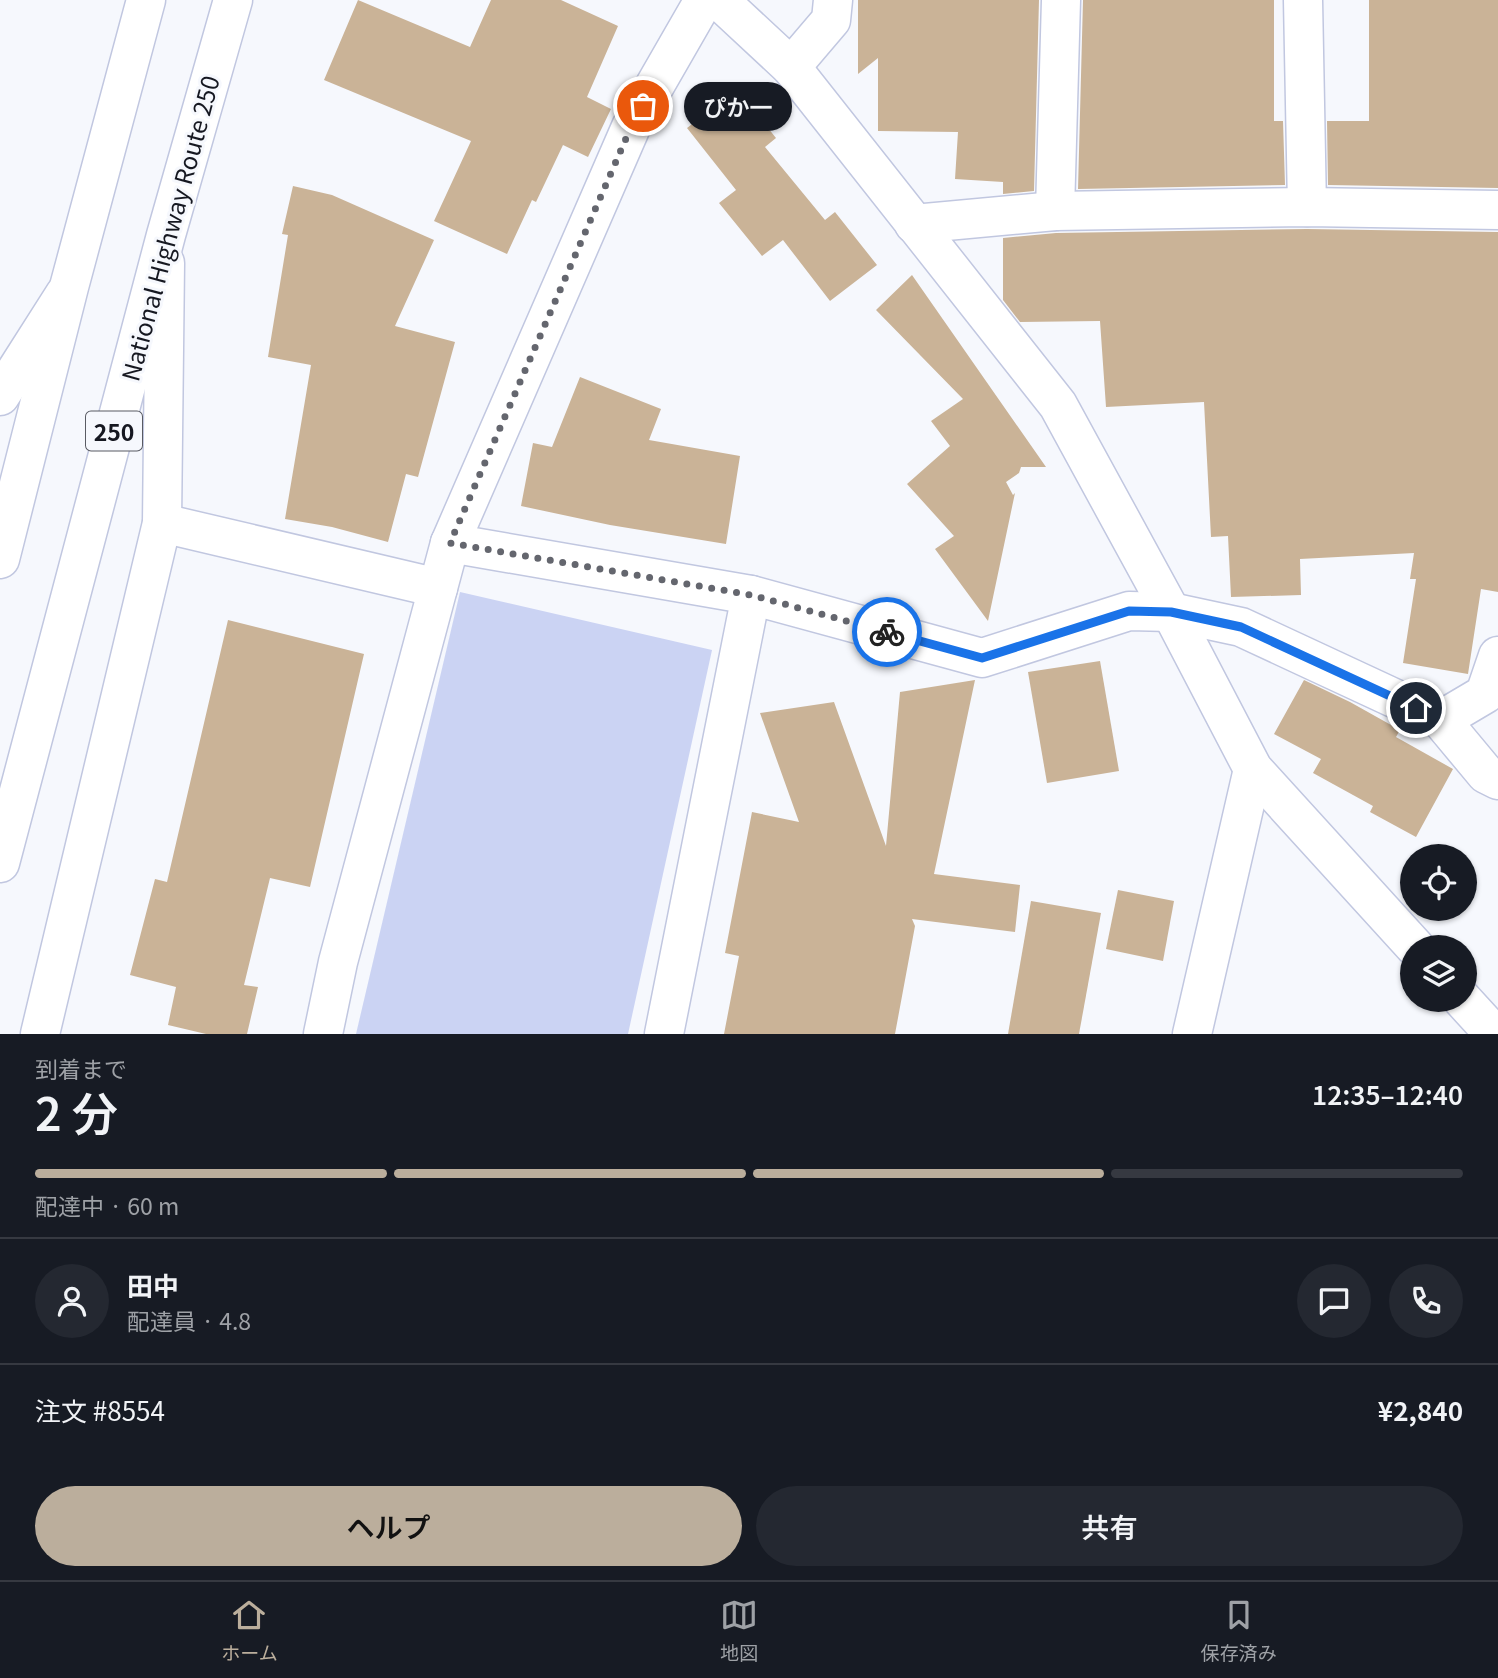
<!DOCTYPE html>
<html lang="ja">
<head>
<meta charset="utf-8">
<style>
	body { margin:0; font-family:Georgia,"Noto Sans JP",serif; background:#242831; color:#f1f3f6; height:100vh; display:flex; flex-direction:column; font-size:26px; white-space:nowrap }
	* { box-sizing:border-box; margin:0 }
	p { font-size:23px; color:#9ea1a6 }
	.icon { flex:none; width:38px; height:38px; fill:none; stroke:currentColor; stroke-width:2; stroke-linecap:round; stroke-linejoin:round }
	.map { position:relative; height:1034px; overflow:hidden }
	.panel { display:flex; flex-direction:column; background:#171b24; flex:1 }
	.panel>* { flex:none }
	.fabs { position:absolute; left:1400px; top:844px; display:grid; gap:14px }
	.fabs a { display:grid; place-items:center; width:77px; height:77px; border-radius:50%; background:#171b24; box-shadow:0 2px 5px #0004; font-size:35px }
	.pin { position:absolute; display:grid; place-items:center; width:60px; height:60px; color:#fff; margin:-30px; border:4px solid #fff; border-radius:50%; box-shadow:0 2px 7px #0007 }
	.courier { position:absolute; display:grid; place-items:center; width:70px; height:70px; margin:-35px; border:5px solid #1a73e8; border-radius:50%; background:#fff; color:#222; box-shadow:0 2px 9px #0007 }
	.bubble { position:absolute; height:49px; border-radius:24px; background:#171b24; box-shadow:0 2px 5px #0004; font-size:23px; font-weight:600; line-height:49px; text-align:center }
	.overview em { font-style:normal; font-weight:600 }
	.overview div { display:flex; flex-direction:column-reverse }
	.overview { display:flex; align-items:center; justify-content:space-between; height:119px; padding:0 35px }
	h1 { font-size:46px; font-weight:600; line-height:52px }
	.bar { display:grid; grid-template-columns:repeat(4,1fr); gap:10px 7px; align-content:center; height:84px; padding:0 35px }
	.bar i { height:9px; border-radius:5px; background:#363941 }
	.bar .selected { background:#bbae9c }
	.bar p { grid-column:span 4 }
	.line { display:flex; align-items:center; gap:18px; padding:0 35px; border-top:2px solid #363941 }
	.line div { flex:1 }
	.round { display:grid; place-items:center; flex:none; width:74px; height:74px; border-radius:37px; background:#242831 }
	.cta { display:flex; gap:14px; margin-top:auto; padding:14px 35px }
	.cta a { flex:1; height:80px; border-radius:42px; background:#bbae9c; color:#111; font-size:28px; font-weight:600; line-height:80px; text-align:center }
	.cta a+a { background:#242831; color:#f1f3f6 }
	.tab-bar { display:flex; justify-content:space-around; align-items:center; height:98px; border-top:2px solid #363941; background:#171b24; font-size:19px; color:#9ea1a6 }
	.tab-bar a { display:grid; justify-items:center; gap:4px }
	.tab-bar .selected { color:#bbae9c }
	.map>svg:first-child { display:block }
	.green { fill:#cbd3f3 }
	.building { fill:#cab397 }
	.lines { fill:none; stroke-linecap:round; stroke-linejoin:round }
	.minor-casing { stroke:#c1c7e0; stroke-width:41 }
	.highway-casing { stroke:#c1c7e0; stroke-width:41 }
	.minor { stroke:#fff; stroke-width:38 }
	.highway { stroke:#fff; stroke-width:38 }
	.done { stroke:#64666e; stroke-width:7; stroke-dasharray:0 12.6 }
	.route { stroke:#1a73e8; stroke-width:9 }
	.labels { text-anchor:middle; dominant-baseline:central; stroke-width:6; stroke-linejoin:round; paint-order:stroke }
	.shield { fill:#f6f8fd; stroke:#595b63; stroke-width:2 }
	.shield-label { font-size:23px; font-weight:bold; fill:#161821 }
	.street-label { font-size:24px; fill:#161821; stroke:#f6f8fd }
</style>
</head>
<body>
<div class="map">
<svg width="1498" height="1034" viewBox="0 0 1498 1034">
	<rect width="100%" height="100%" fill="#f6f8fd"/>
	<!-- green -->
	<path class="green" d="M 460,592 L 712,650 L 628,1034 L 356,1034 Z"/>
	<!-- building -->
	<g class="building">
		<path d="M 358,0 L 470,47 L 491,0 L 561,0 L 618,26 L 587,97 L 611,109 L 588,157 L 563,145 L 536,202 L 532,200 L 507,254 L 434,221 L 471,141 L 324,80 Z"/>
		<path d="M 858,0 L 1039,0 L 1034,191 L 1003,194 L 1003,182 L 955,179 L 958,132 L 878,131 L 878,58 L 858,74 Z"/>
		<path d="M 1083,0 L 1274,0 L 1274,121 L 1283,121 L 1285,185 L 1078,189 Z"/>
		<path d="M 1369,0 L 1498,0 L 1498,188 L 1328,185 L 1327,121 L 1369,121 Z"/>
		<path d="M 737,89 L 776,138 L 765,147 L 825,220 L 835,212 L 877,265 L 830,301 L 783,240 L 762,256 L 719,203 L 736,190 L 687,128 Z"/>
		<path d="M 293,186 L 332,195 L 434,240 L 395,326 L 455,342 L 418,477 L 406,474 L 388,542 L 332,527 L 285,519 L 311,365 L 268,357 L 288,235 L 282,234 Z"/>
		<path d="M 1307,229 L 1498,232 L 1498,592 L 1481,589 L 1468,674 L 1403,663 L 1416,579 L 1410,579 L 1414,553 L 1300,559 L 1301,595 L 1231,597 L 1228,536 L 1211,537 L 1204,402 L 1106,407 L 1100,321 L 1020,322 L 1003,300 L 1003,238 L 1056,233 Z"/>
		<path d="M 912,275 L 1046,467 L 1021,467 L 1019,473 L 1006,482 L 1013,495 L 1015,493 L 988,621 L 935,549 L 954,536 L 907,484 L 950,446 L 931,421 L 963,399 L 876,310 Z"/>
		<path d="M 580,377 L 661,409 L 649,440 L 740,456 L 726,544 L 610,525 L 521,506 L 533,443 L 552,447 Z"/>
		<path d="M 228,620 L 364,654 L 310,887 L 270,878 L 244,985 L 258,987 L 247,1034 L 206,1034 L 168,1025 L 176,987 L 130,975 L 155,879 L 167,882 Z"/>
		<path d="M 1100,661 L 1119,771 L 1047,783 L 1028,672 Z"/>
		<path d="M 975,680 L 934,874 L 1020,885 L 1015,932 L 912,919 L 915,926 L 895,1034 L 724,1034 L 739,956 L 725,953 L 752,812 L 799,822 L 760,713 L 834,702 L 886,846 L 900,692 Z"/>
		<path d="M 1304,680 L 1350,702 L 1400,730 L 1396,737 L 1453,769 L 1416,837 L 1370,812 L 1373,806 L 1313,773 L 1321,759 L 1274,734 Z"/>
		<path d="M 1118,890 L 1174,901 L 1163,961 L 1106,949 Z"/>
		<path d="M 1031,901 L 1101,913 L 1079,1034 L 1008,1034 Z"/>
	</g>
	<g class="lines">
		<!-- minor casing -->
		<g class="minor-casing">
			<g id="minor">
				<path d="M 719,0 L 791,67 L 1058,405 L 1171,612 L 1253,769 L 1415,947"/>
				<path d="M 1303,0 L 1307,207"/>
				<path d="M 791,67 L 831,20 L 833,0"/>
				<path d="M 1055,211 L 1061,0"/>
				<path d="M 914,224 L 1055,211 L 1307,207 L 1498,210"/>
				<path d="M 0,396 L 65,294"/>
				<path d="M 162,523 L 438,588"/>
				<path d="M 450,543 L 751,595 L 664,1034"/>
				<path d="M 751,595 L 982,658 L 1129,611 L 1171,612 L 1241,627 L 1441,720 L 1485,694 L 1498,656"/>
				<path d="M 1441,720 L 1486,774 L 1498,780"/>
				<path d="M 1462,999 L 1494,1034"/>
				<path d="M 40,1034 L 162,523 L 165,263"/>
				<path d="M 323,1034 L 338,962 L 450,543 L 631,127 L 704,0"/>
				<path d="M 1192,1034 L 1253,769"/>
			</g>
		</g>
		<!-- highway casing -->
		<g class="highway-casing">
			<g id="highway">
				<path d="M 0,559 L 69,287 L 146,0"/>
				<path d="M 0,863 L 166,235 L 233,0"/>
			</g>
		</g>
		<!-- minor -->
		<use href="#minor" class="minor"/>
		<!-- highway -->
		<use href="#highway" class="highway"/>
	</g>
	<g class="lines">
		<!-- done -->
		<path class="done" d="M 643,106 L 631,127 L 450,543 L 751,595 L 887,632"/>
		<!-- route -->
		<path class="route" d="M 887,632 L 982,658 L 1129,611 L 1171,612 L 1241,627 L 1416,708"/>
	</g>
	<g class="labels">
		<!-- shield labels -->
		<rect class="shield" x="86" y="411.5" width="56" height="39" rx="5"/>
		<g class="shield-label">
			<text x="114" y="431">250</text>
		</g>
		<!-- street labels -->
		<g class="street-label">
			<text transform="translate(169 228) rotate(-75)">National Highway Route 250</text>
		</g>
	</g>
</svg>
<div class="fabs">
<a><svg class="icon" aria-label="locate" viewBox="0 0 24 24"><circle cx="12" cy="12" r="6"/><path d="M12 2v4M12 18v4M2 12h4M18 12h4"/></svg></a>
<a><svg class="icon" aria-label="layers" viewBox="0 0 24 24"><path d="M12 4l9 5-9 5-9-5zM3 14l9 5 9-5"/></svg></a>
</div>
<div class="pin" style="left:643px;top:106px;background:#ea580c"><svg class="icon" aria-label="bag" viewBox="0 0 24 24"><path d="M5 8h14l-1 12H6zM9 8a3 3 0 0 1 6 0"/></svg></div>
<div class="pin" style="left:1416px;top:708px;background:#1f2937"><svg class="icon" aria-label="home" viewBox="0 0 24 24"><path d="M3 11l9-7 9 7M6 9v11h12V9"/></svg></div>
<div class="courier" style="left:887px;top:632px"><svg class="icon" aria-label="bike" viewBox="0 0 24 24"><circle cx="6" cy="16" r="4"/><circle cx="18" cy="16" r="4"/><path d="M6 16l4-8h5l3 8M10 8l3 8H6M13 5h3"/></svg></div>
<div class="bubble" style="left:684px;top:82px;width:108px">ぴか一</div>
</div>
<section class="panel">
<div class="overview"><div><h1>2 分</h1><p>到着まで</p></div><em>12:35–12:40</em></div>
<div class="bar"><i class="selected"></i><i class="selected"></i><i class="selected"></i><i></i><p>配達中 · 60 m</p></div>
<div class="line" style="height:126px"><a class="round"><svg class="icon" aria-label="person" viewBox="0 0 24 24"><circle cx="12" cy="8" r="4"/><path d="M4 21q1-7 8-7t8 7"/></svg></a><div><b>田中</b><p>配達員 · 4.8</p></div><a class="round"><svg class="icon" aria-label="chat" viewBox="0 0 24 24"><path d="M4 5h16v11H9l-5 4z"/></svg></a><a class="round"><svg class="icon" aria-label="phone" viewBox="0 0 24 24"><path d="M5 4h4l2 5-3 2q2 4 5 5l2-3 5 2v4C11 20 4 13 5 4z"/></svg></a></div>
<div class="line" style="height:91px"><div>注文 #8554</div><b>¥2,840</b></div>
<div class="cta"><a>ヘルプ</a><a>共有</a></div>
</section>
<nav class="tab-bar">
<a class="selected"><svg class="icon" aria-label="home" viewBox="0 0 24 24"><path d="M3 11l9-7 9 7M6 9v11h12V9"/></svg>ホーム</a>
<a><svg class="icon" aria-label="map" viewBox="0 0 24 24"><path d="M3 6l6-2 6 2 6-2v14l-6 2-6-2-6 2zM9 4v14M15 6v14"/></svg>地図</a>
<a><svg class="icon" aria-label="saved" viewBox="0 0 24 24"><path d="M7 4h10v16l-5-4-5 4z"/></svg>保存済み</a>
</nav>
</body>
</html>
